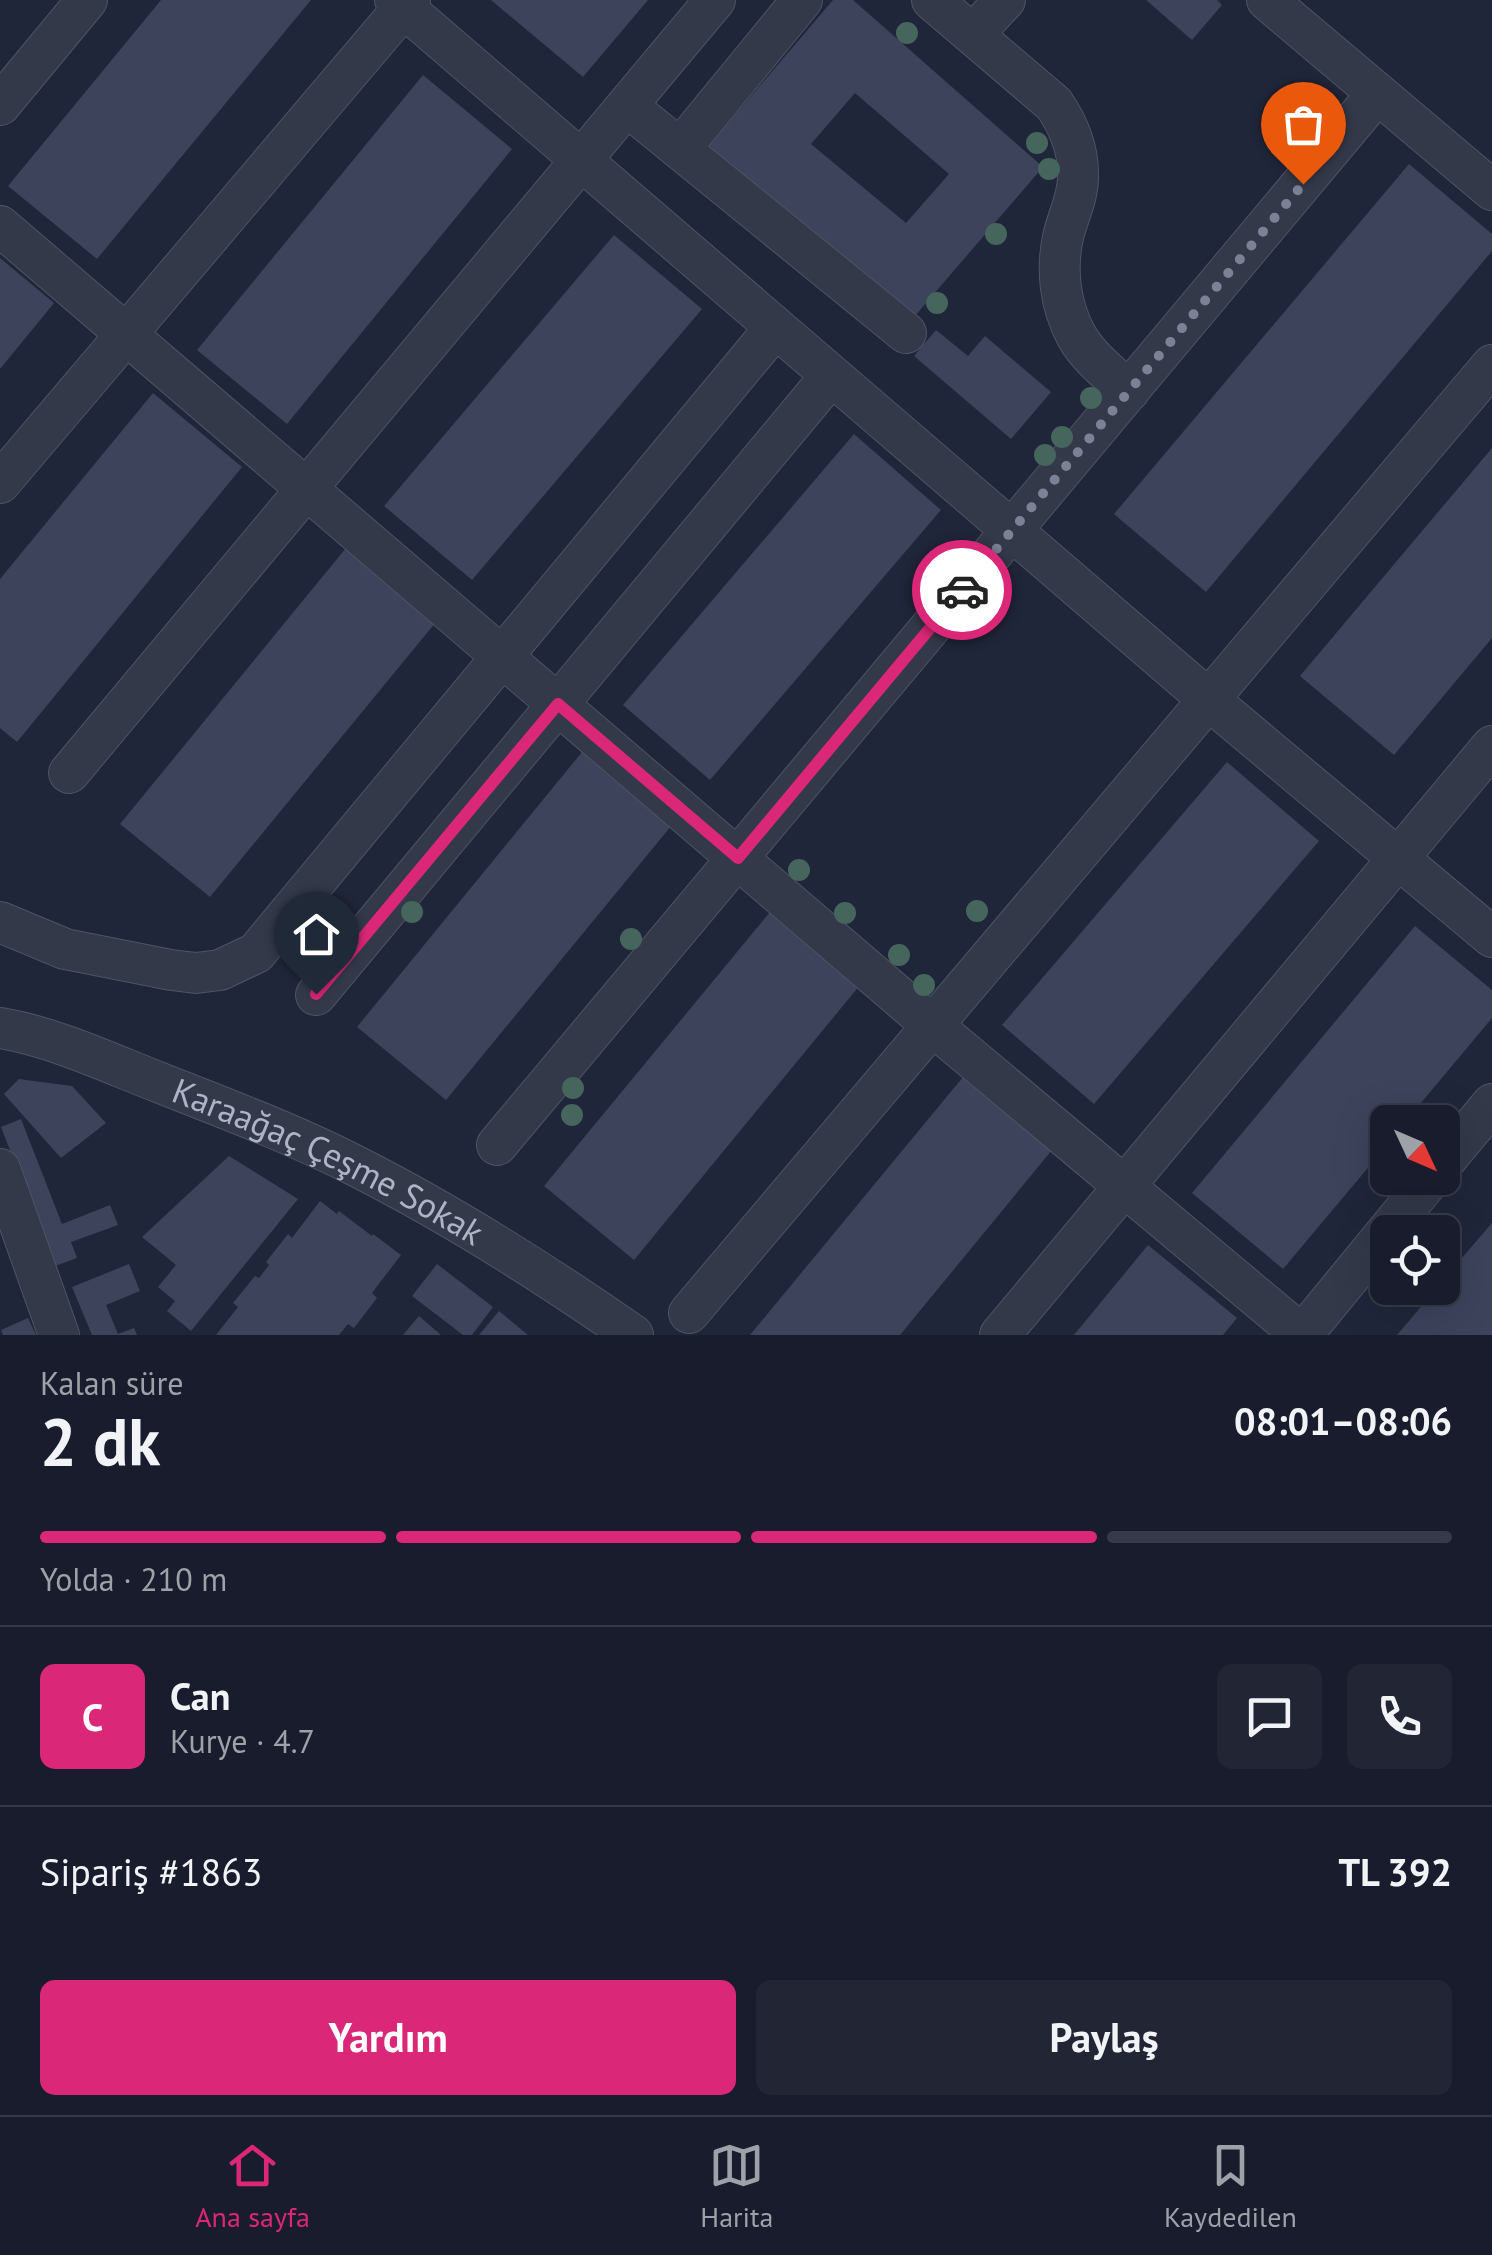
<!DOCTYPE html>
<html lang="tr">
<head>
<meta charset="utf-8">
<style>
	body { margin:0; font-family:"PT Sans",sans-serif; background:#212534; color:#f1f3f6; height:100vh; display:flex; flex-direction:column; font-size:38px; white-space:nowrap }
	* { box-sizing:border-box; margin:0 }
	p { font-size:32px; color:#9fa1a9 }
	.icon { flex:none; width:55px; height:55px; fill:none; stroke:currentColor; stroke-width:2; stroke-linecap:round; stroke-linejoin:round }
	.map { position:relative; height:1335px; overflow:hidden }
	.side { display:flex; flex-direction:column; background:#181c2c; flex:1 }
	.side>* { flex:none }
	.needle { width:65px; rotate:134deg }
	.tools { position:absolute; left:1370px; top:1105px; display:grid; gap:20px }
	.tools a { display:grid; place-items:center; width:90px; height:90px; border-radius:15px; background:#181c2c; box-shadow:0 10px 40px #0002,0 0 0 2px #363a48; font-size:50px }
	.pin { position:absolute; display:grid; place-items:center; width:85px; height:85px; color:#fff; margin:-102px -42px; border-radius:50% 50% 50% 0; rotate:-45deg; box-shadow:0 0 10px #0007 }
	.pin .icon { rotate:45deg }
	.courier { position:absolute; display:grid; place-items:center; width:100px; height:100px; margin:-50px; border:8px solid #db2777; border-radius:50%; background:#fff; color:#222; box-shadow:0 2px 12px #0007 }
	.summary em { font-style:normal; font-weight:800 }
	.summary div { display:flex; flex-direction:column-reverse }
	.summary { display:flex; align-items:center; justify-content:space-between; height:170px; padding:0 40px }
	h1 { font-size:65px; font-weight:800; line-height:75px }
	.bar { display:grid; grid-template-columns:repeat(4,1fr); gap:15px 10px; align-content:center; height:120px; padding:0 40px }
	.bar i { height:12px; border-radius:8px; background:#363a48 }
	.bar .on { background:#db2777 }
	.bar p { grid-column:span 4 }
	.line { display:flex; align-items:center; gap:25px; padding:0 40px; border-top:2px solid #363a48 }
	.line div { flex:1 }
	.round { display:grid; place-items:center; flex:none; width:105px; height:105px; border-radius:15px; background:#212534 }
	.action { display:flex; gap:20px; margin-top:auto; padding:20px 40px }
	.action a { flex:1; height:115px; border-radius:15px; background:#db2777; color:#fff; font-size:40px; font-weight:800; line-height:115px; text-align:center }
	.action a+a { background:#212534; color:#f1f3f6 }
	.tab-bar { display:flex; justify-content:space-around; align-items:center; height:140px; border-top:2px solid #363a48; background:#181c2c; font-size:28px; color:#9fa1a9 }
	.tab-bar a { display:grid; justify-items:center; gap:5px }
	.tab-bar .on { color:#db2777 }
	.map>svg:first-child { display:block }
	.building { fill:#3c435b; fill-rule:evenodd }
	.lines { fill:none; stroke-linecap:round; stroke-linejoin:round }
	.minor-casing { stroke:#4e5365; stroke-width:42 }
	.minor { stroke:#34394a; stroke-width:40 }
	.tree { fill:#45655d }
	.done { stroke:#7c8296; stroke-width:10; stroke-dasharray:0 18 }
	.route { stroke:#db2777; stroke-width:12 }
	.labels { text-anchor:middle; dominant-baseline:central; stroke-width:8; stroke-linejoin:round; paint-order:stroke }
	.street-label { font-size:35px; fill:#aeb3c7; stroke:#191e2f }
</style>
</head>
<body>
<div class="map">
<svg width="1492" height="1335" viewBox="0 0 1492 1335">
	<rect width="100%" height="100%" fill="#20263a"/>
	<!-- building -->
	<g class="building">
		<path d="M 161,0 L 311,0 L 97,259 L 8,186 Z"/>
		<path d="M 491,0 L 648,0 L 583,77 Z"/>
		<path d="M 833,0 L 853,0 L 1043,167 L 908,324 L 705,150 ZM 855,93 L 949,174 L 906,223 L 811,144 Z"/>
		<path d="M 1146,0 L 1217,0 L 1222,5 L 1192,40 Z"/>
		<path d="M 423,75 L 512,149 L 287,424 L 197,350 Z"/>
		<path d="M 1409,164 L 1492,234 L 1492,251 L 1206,592 L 1114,514 Z"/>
		<path d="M 614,235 L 702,309 L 472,580 L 384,506 Z"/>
		<path d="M 0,258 L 54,303 L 0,369 Z"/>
		<path d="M 936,330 L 968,356 L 985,336 L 1051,392 L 1011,439 L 914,356 Z"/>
		<path d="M 153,393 L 242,467 L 17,742 L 0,728 L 0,579 Z"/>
		<path d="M 854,434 L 941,510 L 710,780 L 623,705 Z"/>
		<path d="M 1492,448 L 1492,638 L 1394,755 L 1300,676 Z"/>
		<path d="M 346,548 L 436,622 L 210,897 L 120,824 Z"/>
		<path d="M 582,752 L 672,825 L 446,1100 L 357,1027 Z"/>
		<path d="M 1227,762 L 1319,841 L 1094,1104 L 1002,1025 Z"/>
		<path d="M 770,912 L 860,985 L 634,1260 L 544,1186 Z"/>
		<path d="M 1415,926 L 1492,990 L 1492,1018 L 1405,1122 L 1388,1122 L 1388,1144 L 1283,1269 L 1192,1193 Z"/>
		<path d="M 963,1077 L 1052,1150 L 900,1335 L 750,1335 Z"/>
		<path d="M 19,1079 L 72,1086 L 106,1123 L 61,1158 L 4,1094 Z"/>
		<path d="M 21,1119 L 62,1224 L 110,1205 L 118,1225 L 71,1242 L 77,1258 L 55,1266 L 1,1127 Z"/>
		<path d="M 229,1156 L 298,1199 L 191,1331 L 167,1311 L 175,1301 L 158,1287 L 176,1265 L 142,1237 Z"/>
		<path d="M 320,1201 L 337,1214 L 339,1211 L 372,1236 L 373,1234 L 401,1255 L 372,1293 L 377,1298 L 354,1328 L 348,1324 L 339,1335 L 216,1335 L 238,1307 L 233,1303 L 255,1276 L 259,1278 L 269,1265 L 266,1262 L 288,1234 L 292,1238 Z"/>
		<path d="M 1492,1223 L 1492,1335 L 1397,1335 L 1437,1288 L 1442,1288 L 1442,1281 Z"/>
		<path d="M 1148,1245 L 1237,1318 L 1223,1335 L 1074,1335 Z"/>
		<path d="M 129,1264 L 140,1291 L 106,1305 L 118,1334 L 134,1328 L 137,1335 L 92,1335 L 72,1287 Z"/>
		<path d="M 437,1264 L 493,1307 L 472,1335 L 463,1335 L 412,1296 Z"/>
		<path d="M 499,1311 L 528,1335 L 479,1335 Z"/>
		<path d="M 419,1316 L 441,1335 L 403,1335 Z"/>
		<path d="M 28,1318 L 36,1335 L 3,1335 L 1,1330 Z"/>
	</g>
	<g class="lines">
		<!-- minor casing -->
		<g class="minor-casing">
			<g id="minor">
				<path d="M 395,0 L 1209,700 L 1492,937"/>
				<path d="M 932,0 L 1054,104 C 1069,126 1079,149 1078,177 C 1078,198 1068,216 1063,237 C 1056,270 1060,305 1076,335 C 1088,357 1110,374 1129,391"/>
				<path d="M 1267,0 L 1492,190"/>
				<path d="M 974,33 L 1005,0"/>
				<path d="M 0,105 L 87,0"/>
				<path d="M 627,106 L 906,333"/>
				<path d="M 680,149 L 802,0"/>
				<path d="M 0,226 L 933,1026 L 1302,1335"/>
				<path d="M 0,483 L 410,0"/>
				<path d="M 69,773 L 715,0"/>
				<path d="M 0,922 L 65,949 L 171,970 L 196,973 L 220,970 L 256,953 L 775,328"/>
				<path d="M 316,995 L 830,377"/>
				<path id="s1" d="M 0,1028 C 54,1037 107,1062 158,1082 C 224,1108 291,1133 354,1165 C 451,1214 544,1273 633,1335"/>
				<path d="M 497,1145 L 1377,94"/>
				<path d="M 1442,1164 L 1492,1104"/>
				<path d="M 0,1169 L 59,1335"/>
				<path d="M 689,1313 L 1492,365"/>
				<path d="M 1000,1335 L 1492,746"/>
				<path d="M 1302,1335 L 1431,1178"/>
			</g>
		</g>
		<!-- minor -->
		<use href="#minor" class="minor"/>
	</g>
	<!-- trees -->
	<g class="tree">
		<circle cx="907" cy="33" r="11"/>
		<circle cx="1037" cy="143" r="11"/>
		<circle cx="1049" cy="169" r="11"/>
		<circle cx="996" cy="234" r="11"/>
		<circle cx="937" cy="303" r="11"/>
		<circle cx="1091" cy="398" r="11"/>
		<circle cx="1062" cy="437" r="11"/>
		<circle cx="1045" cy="455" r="11"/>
		<circle cx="799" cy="870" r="11"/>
		<circle cx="977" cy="911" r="11"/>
		<circle cx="412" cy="912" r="11"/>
		<circle cx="845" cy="913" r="11"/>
		<circle cx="631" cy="939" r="11"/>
		<circle cx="899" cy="955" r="11"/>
		<circle cx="924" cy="985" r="11"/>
		<circle cx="573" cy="1088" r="11"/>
		<circle cx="572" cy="1115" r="11"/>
	</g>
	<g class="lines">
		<!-- done -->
		<path class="done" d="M 962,590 L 1303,184"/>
		<!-- route -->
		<path class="route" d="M 316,994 L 558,704 L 738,858 L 962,590"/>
	</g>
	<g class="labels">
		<!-- street labels -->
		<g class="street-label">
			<text stroke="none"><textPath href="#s1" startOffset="355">Karaağaç Çeşme Sokak</textPath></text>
		</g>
	</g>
</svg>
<div class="tools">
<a><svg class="needle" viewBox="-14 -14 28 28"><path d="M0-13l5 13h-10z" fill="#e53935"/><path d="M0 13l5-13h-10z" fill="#9fa1a9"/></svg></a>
<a><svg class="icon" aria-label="locate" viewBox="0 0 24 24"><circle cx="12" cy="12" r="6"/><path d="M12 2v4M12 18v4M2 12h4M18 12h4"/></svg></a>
</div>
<div class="pin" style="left:1303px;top:184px;background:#ea580c"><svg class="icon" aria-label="bag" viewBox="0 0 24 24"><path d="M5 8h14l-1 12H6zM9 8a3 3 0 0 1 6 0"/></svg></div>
<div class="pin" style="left:316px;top:994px;background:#1f2937"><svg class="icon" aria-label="home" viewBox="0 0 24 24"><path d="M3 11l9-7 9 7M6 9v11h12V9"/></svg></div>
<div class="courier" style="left:962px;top:590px"><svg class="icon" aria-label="car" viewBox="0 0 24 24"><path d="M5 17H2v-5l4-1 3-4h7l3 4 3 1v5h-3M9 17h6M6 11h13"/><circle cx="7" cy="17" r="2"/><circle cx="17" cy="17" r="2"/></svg></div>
</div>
<section class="side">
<div class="summary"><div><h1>2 dk</h1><p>Kalan süre</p></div><em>08:01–08:06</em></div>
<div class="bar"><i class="on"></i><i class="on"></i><i class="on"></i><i></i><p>Yolda · 210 m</p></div>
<div class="line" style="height:180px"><b class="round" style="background:#db2777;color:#fff">C</b><div><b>Can</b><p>Kurye · 4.7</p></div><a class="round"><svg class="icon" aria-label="chat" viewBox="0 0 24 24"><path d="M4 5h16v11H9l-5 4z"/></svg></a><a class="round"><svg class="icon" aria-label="phone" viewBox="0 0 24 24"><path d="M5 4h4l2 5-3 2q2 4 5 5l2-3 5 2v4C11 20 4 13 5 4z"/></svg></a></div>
<div class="line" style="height:130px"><div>Sipariş #1863</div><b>TL 392</b></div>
<div class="action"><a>Yardım</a><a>Paylaş</a></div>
</section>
<nav class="tab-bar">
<a class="on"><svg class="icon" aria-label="home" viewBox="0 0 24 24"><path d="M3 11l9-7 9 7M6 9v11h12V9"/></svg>Ana sayfa</a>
<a><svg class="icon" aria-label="map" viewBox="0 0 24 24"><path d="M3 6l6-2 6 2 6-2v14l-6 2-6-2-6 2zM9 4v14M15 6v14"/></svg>Harita</a>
<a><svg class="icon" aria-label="saved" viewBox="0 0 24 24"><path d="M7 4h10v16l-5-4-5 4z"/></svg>Kaydedilen</a>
</nav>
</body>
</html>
